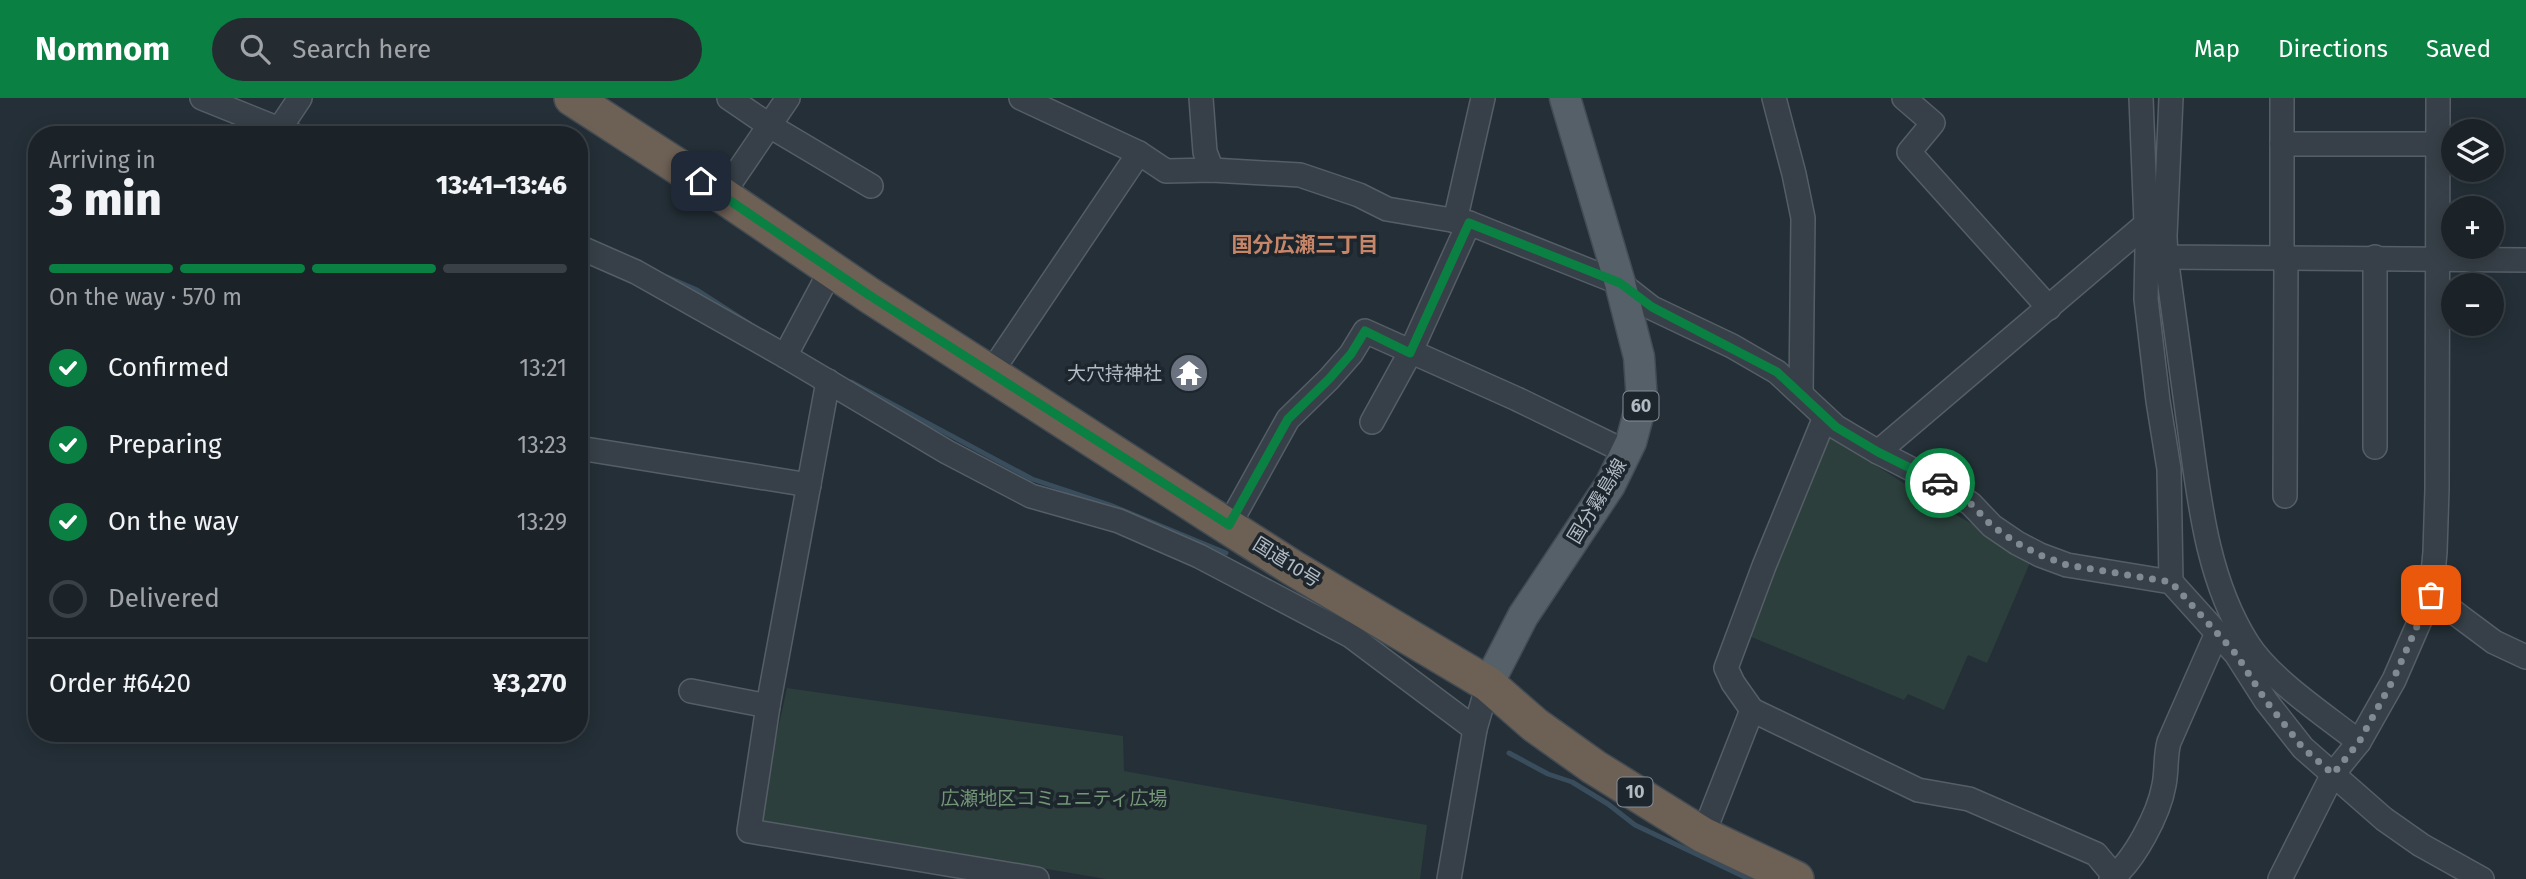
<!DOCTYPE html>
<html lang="en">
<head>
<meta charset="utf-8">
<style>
	body { margin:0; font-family:"Fira Sans","Noto Sans JP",sans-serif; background:#242b31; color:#f1f3f6; height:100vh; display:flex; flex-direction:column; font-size:26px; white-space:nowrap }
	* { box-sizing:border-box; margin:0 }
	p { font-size:23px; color:#a0a4a8 }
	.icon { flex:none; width:38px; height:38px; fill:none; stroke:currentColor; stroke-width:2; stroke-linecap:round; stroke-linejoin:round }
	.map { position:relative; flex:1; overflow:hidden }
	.drawer { position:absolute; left:28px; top:28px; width:560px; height:616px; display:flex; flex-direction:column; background:#1b2329; border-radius:28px; box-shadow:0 4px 18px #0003,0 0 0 2px #394046 }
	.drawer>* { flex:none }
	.buttons { position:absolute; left:2441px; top:21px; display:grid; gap:14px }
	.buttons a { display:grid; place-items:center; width:63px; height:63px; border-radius:50%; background:#1b2329; box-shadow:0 4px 18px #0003,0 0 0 2px #394046; font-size:35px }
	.pin { position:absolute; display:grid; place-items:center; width:60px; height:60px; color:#fff; margin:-30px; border-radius:14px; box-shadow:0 4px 10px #0006 }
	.courier { position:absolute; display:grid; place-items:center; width:70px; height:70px; margin:-35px; border:5px solid #0b8043; border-radius:50%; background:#fff; color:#222; box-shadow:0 2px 9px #0007 }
	.overview em { font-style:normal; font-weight:800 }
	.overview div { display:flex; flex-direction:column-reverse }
	.overview { display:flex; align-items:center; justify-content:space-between; height:119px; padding:0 21px }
	h1 { font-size:46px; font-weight:800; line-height:52px }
	.bar { display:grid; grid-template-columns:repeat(4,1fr); gap:10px 7px; align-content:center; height:84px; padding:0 21px }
	.bar i { height:9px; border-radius:5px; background:#394046 }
	.bar .on { background:#0b8043 }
	.bar p { grid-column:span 4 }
	.line { display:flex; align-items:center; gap:18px; padding:0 21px; border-top:2px solid #394046 }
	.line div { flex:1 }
	ol { padding:0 21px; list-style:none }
	li { display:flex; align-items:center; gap:21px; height:77px }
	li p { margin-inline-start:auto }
	li .icon { padding:7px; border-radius:50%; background:#0b8043; color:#fff; stroke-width:4 }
	li:last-child { color:#a0a4a8 }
	li i { width:38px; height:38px; border:4px solid #394046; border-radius:50% }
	header { display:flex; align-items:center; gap:42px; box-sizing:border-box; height:98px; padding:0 35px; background:#0b8043; color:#fff }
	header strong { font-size:33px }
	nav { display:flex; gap:38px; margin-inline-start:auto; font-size:24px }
	.search { width:490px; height:63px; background:#242b31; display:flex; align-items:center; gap:18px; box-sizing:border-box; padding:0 24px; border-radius:38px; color:#a0a4a8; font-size:26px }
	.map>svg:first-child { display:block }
	.green { fill:#2c3f3c }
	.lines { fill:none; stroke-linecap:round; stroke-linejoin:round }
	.stream { stroke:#394d5d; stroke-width:5 }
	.minor-casing { stroke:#555e66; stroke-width:26 }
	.major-casing { stroke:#434c54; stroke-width:33 }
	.highway-casing { stroke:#424b53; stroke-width:38 }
	.minor { stroke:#374048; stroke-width:23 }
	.major { stroke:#556068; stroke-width:30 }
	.highway { stroke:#6d6055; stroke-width:35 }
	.done { stroke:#808a93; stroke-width:7; stroke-dasharray:0 12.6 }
	.route { stroke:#0b8043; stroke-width:9 }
	.labels { text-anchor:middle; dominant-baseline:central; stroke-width:7; stroke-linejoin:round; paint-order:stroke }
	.shield { fill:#1d252d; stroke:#858e97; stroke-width:2 }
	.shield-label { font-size:18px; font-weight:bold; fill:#b2bbc4 }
	.poi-label { font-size:19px; fill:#b2bbc4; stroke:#1d252d; text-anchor:end }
	.street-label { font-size:19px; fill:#b2bbc4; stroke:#1d252d }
	.park-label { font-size:19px; fill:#739777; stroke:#1d252d }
	.neighbourhood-label { font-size:21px; font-weight:bold; fill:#c88669; stroke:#1d252d }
</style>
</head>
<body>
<header>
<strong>Nomnom</strong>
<div class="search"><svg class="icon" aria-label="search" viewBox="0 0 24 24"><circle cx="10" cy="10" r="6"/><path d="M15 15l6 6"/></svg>Search here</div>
<nav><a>Map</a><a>Directions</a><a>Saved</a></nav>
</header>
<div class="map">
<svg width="2526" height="781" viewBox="0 0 2526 781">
	<rect width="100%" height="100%" fill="#242f37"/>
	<!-- green -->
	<g class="green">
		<path d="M 1825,335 L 1930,402 L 2032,460 L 1987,565 L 1968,557 L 1944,612 L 1908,596 L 1904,602 L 1749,538 Z"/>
		<path d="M 787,590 L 1123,638 L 1124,673 L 1427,727 L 1420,781 L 1106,781 L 758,722 Z"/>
	</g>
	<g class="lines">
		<!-- stream -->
		<g class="stream">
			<path d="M 303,33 L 314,37"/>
			<path d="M 667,179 L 697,192 L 750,226"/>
			<path d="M 851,284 L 1032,381 L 1110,407 L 1226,455"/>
			<path d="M 1509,655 L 1548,676 L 1572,684 L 1608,706 L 1635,727 L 1749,781"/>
		</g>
		<!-- minor casing -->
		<g class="minor-casing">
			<g id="minor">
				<path d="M 202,0 L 294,37"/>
				<path d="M 729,0 L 770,28 L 871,88"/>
				<path d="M 1021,0 L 1139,55 L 1166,73 L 1212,72 L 1300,77 L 1359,97 L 1387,111 L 1469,125 L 1620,185 L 1652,210 L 1732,248 L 1777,274 L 1836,329 L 1878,354 L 1946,389 L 1971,406 L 1992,428 L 2017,445 L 2040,457 L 2067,467 L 2171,484 L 2236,556 L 2266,603 L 2303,650 L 2384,721 L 2421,747 L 2482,781"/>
				<path d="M 1201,0 L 1205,54 L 1212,72"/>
				<path d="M 1774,0 L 1794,76 L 1803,120 L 1801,296"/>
				<path d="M 1904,0 L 1933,25 L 1909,54 L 2049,210"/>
				<path d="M 2141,0 L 2147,151 L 2146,201 L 2158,303 L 2169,371 L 2171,484"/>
				<path d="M 2171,0 L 2165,138 L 2166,159 L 2526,162"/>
				<path d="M 280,30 L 300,0"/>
				<path d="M 2282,46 L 2437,46"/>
				<path d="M 722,97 L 788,0"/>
				<path d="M 1455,123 L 1483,0"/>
				<path d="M 579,149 L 636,174 L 785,258 L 947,354 L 1031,398 L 1119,423 L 1199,458 L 1351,538 L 1475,631"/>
				<path d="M 2166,159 C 2174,215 2181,271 2189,327 C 2199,401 2207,482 2248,546 C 2270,581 2326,618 2359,644"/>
				<path d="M 2282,159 L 2282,0"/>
				<path d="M 2375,159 L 2375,349"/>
				<path d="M 785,258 L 831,172"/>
				<path d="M 990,276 L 1139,55"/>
				<path d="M 828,283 L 768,608 L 749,733 L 1037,781"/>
				<path d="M 1372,324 L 1410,255 L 1469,125"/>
				<path d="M 579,350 L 809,387"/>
				<path d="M 1878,354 L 2145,127"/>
				<path d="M 2285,398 L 2286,159"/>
				<path d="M 1229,427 L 1288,321 L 1329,281 L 1351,256 L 1365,233 L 1517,301 L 1626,354"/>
				<path d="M 2431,497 L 2494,544 L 2526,559"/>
				<path d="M 691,593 L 768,608"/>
				<path d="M 1752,612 L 1733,585 L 1726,570 L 1764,468 L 1825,319"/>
				<path d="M 1703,737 L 1752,612 L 1918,692 L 1969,701 L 2096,756 L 2117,781"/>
				<path d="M 1449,781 L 1475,631 L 1488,586"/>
				<path d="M 2111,781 C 2134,763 2159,716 2164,687 C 2167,673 2165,658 2169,644 L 2217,535"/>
				<path d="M 2280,781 L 2333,676 L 2359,644 L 2394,582 L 2431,497 L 2435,454 L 2437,391 L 2438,0"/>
			</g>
		</g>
		<!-- major casing -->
		<g class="major-casing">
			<path id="major" d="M 1488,586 L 1523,518 L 1610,387 L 1631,344 L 1642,303 L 1639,259 L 1620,185 L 1565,0"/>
		</g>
		<!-- highway casing -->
		<g class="highway-casing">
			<path id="highway" d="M 572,0 L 722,97 L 869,197 L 1213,419 L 1293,470 L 1488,586 L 1535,627 L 1594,669 L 1703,737 L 1796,781"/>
		</g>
		<!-- minor -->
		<use href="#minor" class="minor"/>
		<!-- major -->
		<use href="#major" class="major"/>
		<!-- highway -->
		<use href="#highway" class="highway"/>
	</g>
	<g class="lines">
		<!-- done -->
		<path class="done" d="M 1940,385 L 1971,406 L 1992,428 L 2017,445 L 2040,457 L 2067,467 L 2171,484 L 2236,556 L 2266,603 L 2303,650 L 2333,676 L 2359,644 L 2393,582 L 2431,497"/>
		<!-- route -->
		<path class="route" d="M 701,83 L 869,197 L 1229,427 L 1288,321 L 1329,281 L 1351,256 L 1365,233 L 1410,255 L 1469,125 L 1620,185 L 1652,209 L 1777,274 L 1836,329 L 1878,354 L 1940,385"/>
	</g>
	<!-- icons -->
	<defs>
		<g id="temple-disc" transform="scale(2.0125)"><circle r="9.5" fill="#6b7280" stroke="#1d252d"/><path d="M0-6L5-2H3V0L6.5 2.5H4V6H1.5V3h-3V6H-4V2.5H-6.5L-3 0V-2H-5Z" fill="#fff"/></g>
	</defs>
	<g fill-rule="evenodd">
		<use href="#temple-disc" x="1189" y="275"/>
	</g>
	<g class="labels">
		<!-- shield labels -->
		<g class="shield">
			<rect x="1623.5" y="293.5" width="35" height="29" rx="5"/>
			<rect x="1617.5" y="679.5" width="35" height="29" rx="5"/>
		</g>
		<g class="shield-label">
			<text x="1641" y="308">60</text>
			<text x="1635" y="694">10</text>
		</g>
		<!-- poi labels -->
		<g class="poi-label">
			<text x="1162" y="275">大穴持神社</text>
		</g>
		<!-- street labels -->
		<g class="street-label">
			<text transform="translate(1597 403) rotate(-59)">国分霧島線</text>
			<text transform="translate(1287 464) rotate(32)">国道10号</text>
		</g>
		<!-- park labels -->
		<g class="park-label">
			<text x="1054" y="700">広瀬地区コミュニティ広場</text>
		</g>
		<!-- neighbourhood labels -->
		<g class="neighbourhood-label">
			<text x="1305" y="147">国分広瀬三丁目</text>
		</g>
	</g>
</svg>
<div class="buttons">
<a><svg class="icon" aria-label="layers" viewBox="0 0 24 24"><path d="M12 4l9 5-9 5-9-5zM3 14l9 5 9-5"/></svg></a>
<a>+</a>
<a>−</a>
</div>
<div class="pin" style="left:2431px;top:497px;background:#ea580c"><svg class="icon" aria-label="bag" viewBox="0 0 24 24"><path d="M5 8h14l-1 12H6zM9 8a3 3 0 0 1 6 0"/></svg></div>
<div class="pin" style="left:701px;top:83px;background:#1f2937"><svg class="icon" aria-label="home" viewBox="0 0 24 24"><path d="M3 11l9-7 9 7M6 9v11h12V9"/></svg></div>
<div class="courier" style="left:1940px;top:385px"><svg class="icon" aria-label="car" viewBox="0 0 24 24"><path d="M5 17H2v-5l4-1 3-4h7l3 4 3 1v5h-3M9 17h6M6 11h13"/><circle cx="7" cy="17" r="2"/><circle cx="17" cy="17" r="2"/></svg></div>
<section class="drawer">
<div class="overview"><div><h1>3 min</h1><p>Arriving in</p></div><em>13:41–13:46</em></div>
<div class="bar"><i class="on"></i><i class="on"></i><i class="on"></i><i></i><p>On the way · 570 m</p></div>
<ol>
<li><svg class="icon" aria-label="check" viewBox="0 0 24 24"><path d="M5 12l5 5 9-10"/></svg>Confirmed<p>13:21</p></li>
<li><svg class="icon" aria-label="check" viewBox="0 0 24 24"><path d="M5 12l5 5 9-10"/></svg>Preparing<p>13:23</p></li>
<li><svg class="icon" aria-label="check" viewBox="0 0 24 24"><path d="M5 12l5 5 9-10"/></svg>On the way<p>13:29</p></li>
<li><i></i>Delivered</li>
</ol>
<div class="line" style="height:91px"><div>Order #6420</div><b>¥3,270</b></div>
</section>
</div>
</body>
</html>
